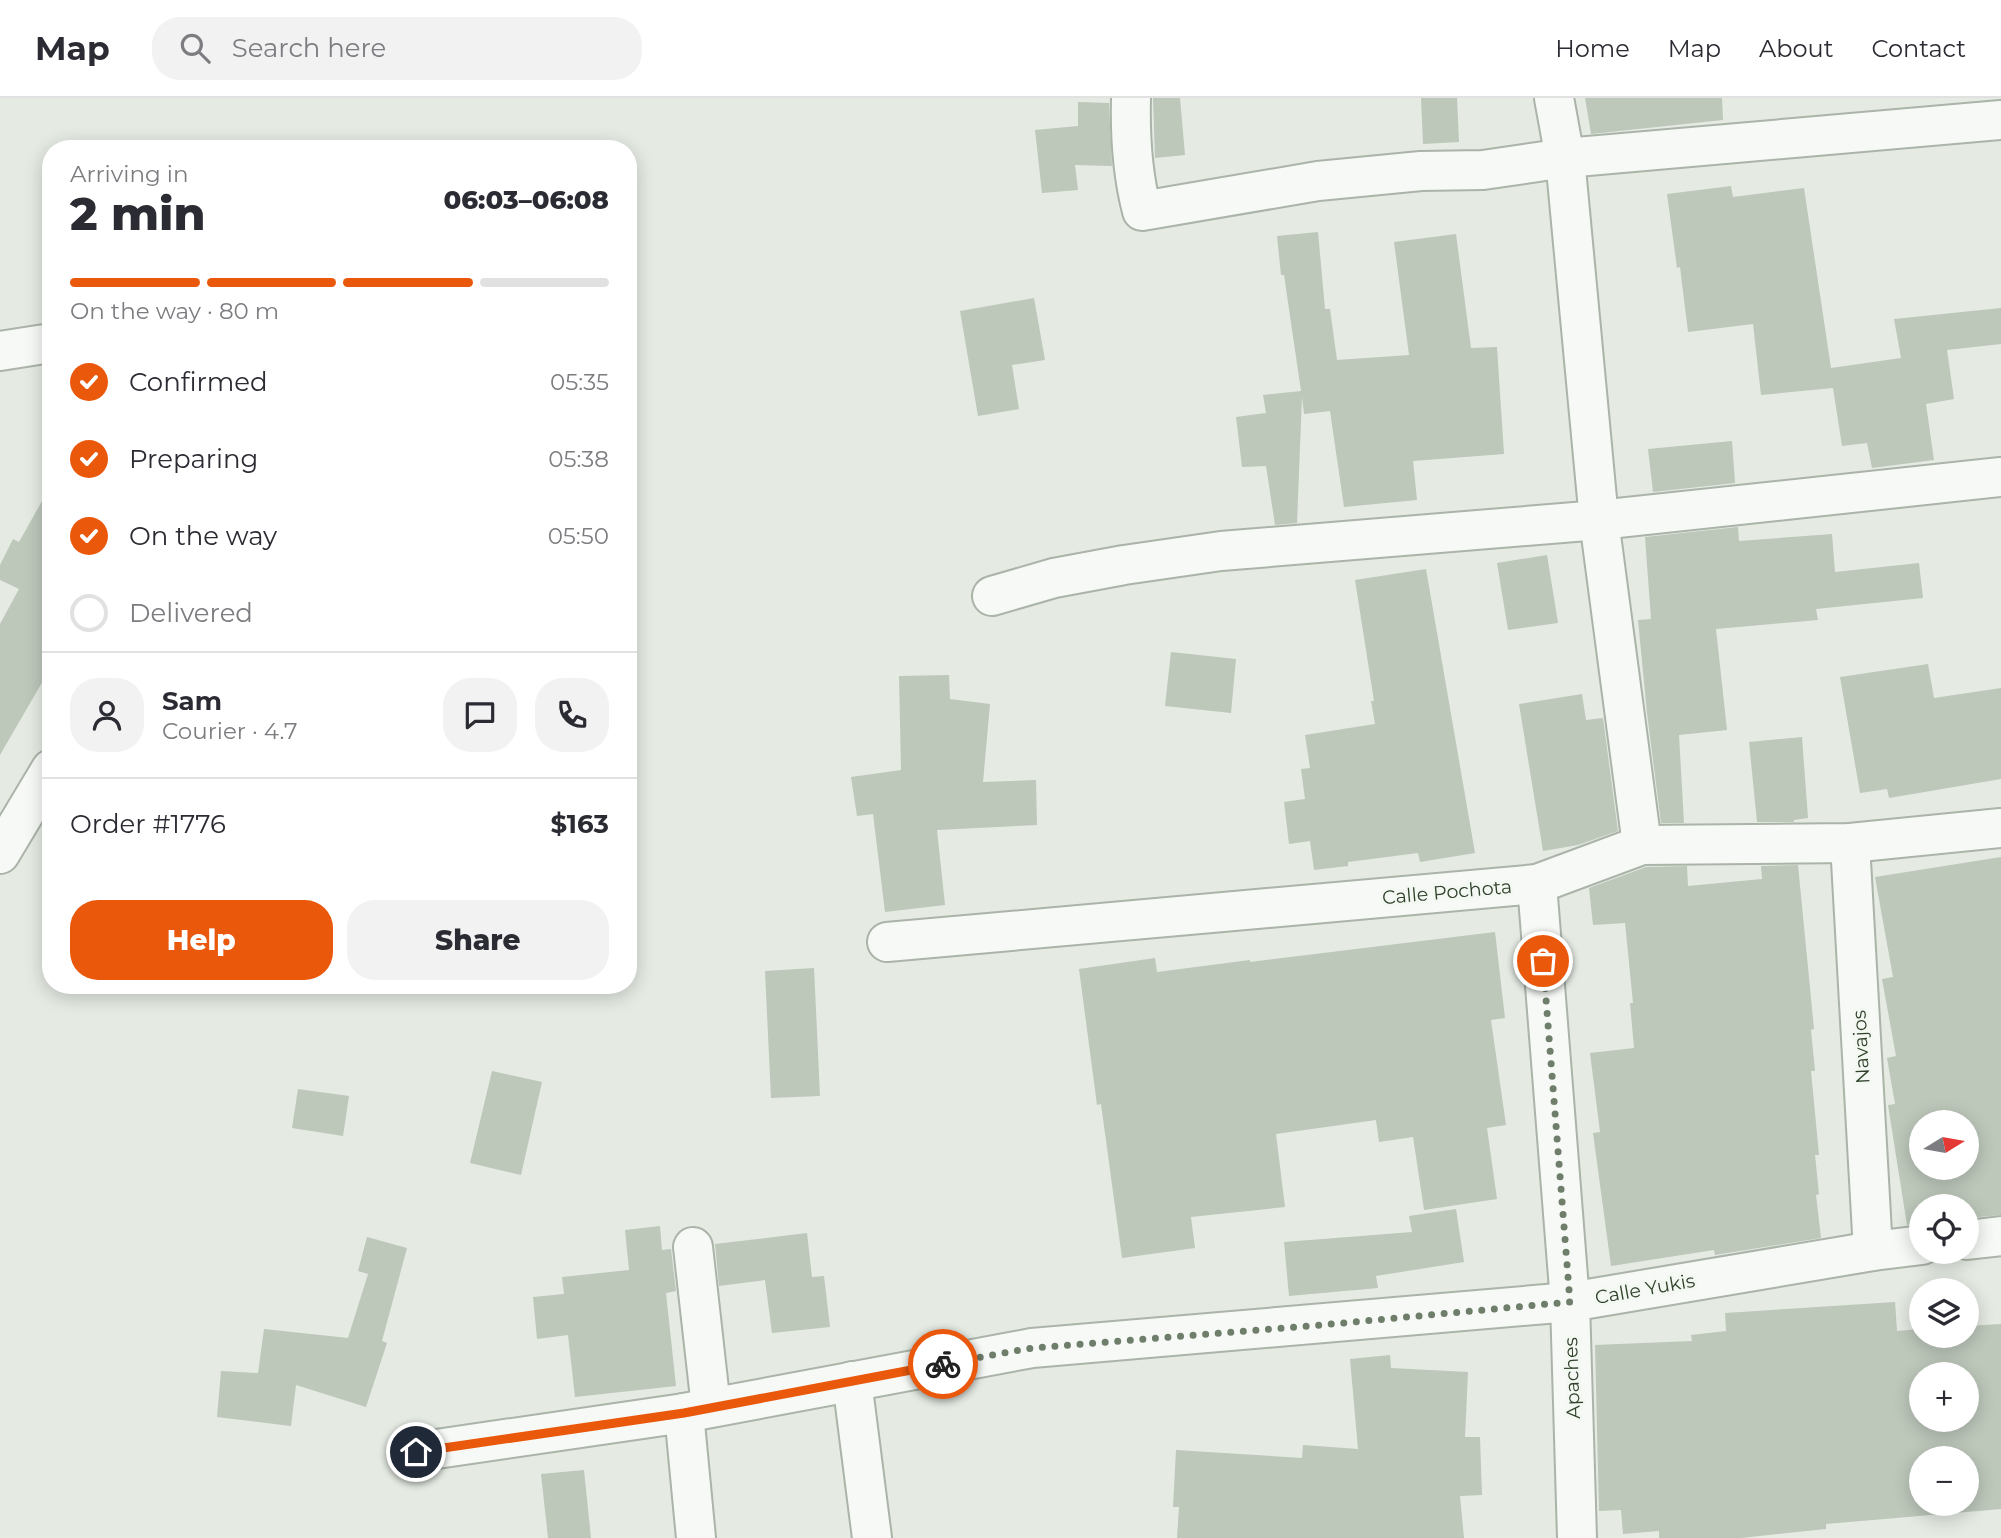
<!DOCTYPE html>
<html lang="en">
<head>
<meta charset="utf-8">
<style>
	body { margin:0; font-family:Montserrat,sans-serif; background:#f2f2f3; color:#2b2b33; height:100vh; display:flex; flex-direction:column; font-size:26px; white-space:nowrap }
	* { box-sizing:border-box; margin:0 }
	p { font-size:23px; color:#7c7c81 }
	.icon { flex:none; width:38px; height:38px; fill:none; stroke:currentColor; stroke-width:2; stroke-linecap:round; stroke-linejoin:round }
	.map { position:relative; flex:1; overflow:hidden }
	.panel { position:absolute; left:42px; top:42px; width:595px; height:854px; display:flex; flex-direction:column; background:#fff; border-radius:28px; box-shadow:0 4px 18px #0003 }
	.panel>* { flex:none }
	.needle { width:46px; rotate:79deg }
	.controls { position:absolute; left:1909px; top:1012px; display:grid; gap:14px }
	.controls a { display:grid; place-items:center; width:70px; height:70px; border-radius:50%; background:#fff; box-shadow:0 4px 18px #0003; font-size:35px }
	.pin { position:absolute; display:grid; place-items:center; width:60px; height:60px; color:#fff; margin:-30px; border:4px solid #fff; border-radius:50%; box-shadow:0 2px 7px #0007 }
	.courier { position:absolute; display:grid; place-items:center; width:70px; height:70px; margin:-35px; border:5px solid #ea580c; border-radius:50%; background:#fff; color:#222; box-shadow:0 2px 9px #0007 }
	.summary em { font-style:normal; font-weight:800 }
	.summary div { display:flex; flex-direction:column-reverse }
	.summary { display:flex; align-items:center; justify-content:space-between; height:119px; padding:0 28px }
	h1 { font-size:46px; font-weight:800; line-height:52px }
	.bar { display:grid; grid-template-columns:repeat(4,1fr); gap:10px 7px; align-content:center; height:84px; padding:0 28px }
	.bar i { height:9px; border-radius:5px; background:#e1e1e2 }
	.bar .on { background:#ea580c }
	.bar p { grid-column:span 4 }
	.line { display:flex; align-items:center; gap:18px; padding:0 28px; border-top:2px solid #e1e1e2 }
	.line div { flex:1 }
	.round { display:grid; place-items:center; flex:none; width:74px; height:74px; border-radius:28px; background:#f2f2f3 }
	ol { padding:0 28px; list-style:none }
	li { display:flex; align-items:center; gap:21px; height:77px }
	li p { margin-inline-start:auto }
	li .icon { padding:7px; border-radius:50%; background:#ea580c; color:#fff; stroke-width:4 }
	li:last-child { color:#7c7c81 }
	li i { width:38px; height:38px; border:4px solid #e1e1e2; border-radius:50% }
	.primary-button { display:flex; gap:14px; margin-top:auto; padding:14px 28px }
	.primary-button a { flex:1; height:80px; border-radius:28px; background:#ea580c; color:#fff; font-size:28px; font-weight:800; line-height:80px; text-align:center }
	.primary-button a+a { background:#f2f2f3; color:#2b2b33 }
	header { display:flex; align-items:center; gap:42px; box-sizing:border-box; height:98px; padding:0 35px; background:#fff; border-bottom:2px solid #e1e1e2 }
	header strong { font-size:33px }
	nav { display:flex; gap:38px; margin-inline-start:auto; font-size:24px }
	.search { width:490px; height:63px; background:#f2f2f3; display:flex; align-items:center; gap:18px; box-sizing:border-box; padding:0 24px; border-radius:28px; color:#7c7c81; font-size:26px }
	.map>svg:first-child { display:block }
	.building { fill:#bdc7ba; fill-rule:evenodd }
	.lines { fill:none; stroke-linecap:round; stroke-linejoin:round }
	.minor-casing { stroke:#abb4a8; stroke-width:42 }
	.minor { stroke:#f6f9f5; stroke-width:38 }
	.done { stroke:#6f7d6b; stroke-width:7; stroke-dasharray:0 12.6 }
	.route { stroke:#ea580c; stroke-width:9 }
	.labels { text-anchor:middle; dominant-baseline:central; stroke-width:6; stroke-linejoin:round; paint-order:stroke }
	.street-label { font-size:19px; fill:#30422b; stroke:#f4f8f2 }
</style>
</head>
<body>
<header>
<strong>Map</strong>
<div class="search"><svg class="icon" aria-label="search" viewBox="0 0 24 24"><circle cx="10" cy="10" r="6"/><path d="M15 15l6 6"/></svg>Search here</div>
<nav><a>Home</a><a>Map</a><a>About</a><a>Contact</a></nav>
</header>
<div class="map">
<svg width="2001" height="1440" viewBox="0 0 2001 1440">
	<rect width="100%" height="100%" fill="#e5eae3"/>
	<!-- building -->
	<g class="building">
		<path d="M 1153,0 L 1180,0 L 1185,57 L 1155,60 Z"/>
		<path d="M 1421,0 L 1457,0 L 1459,44 L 1423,46 Z"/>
		<path d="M 1585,0 L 1722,0 L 1723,22 L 1591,36 Z"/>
		<path d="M 1078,4 L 1109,5 L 1112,68 L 1075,67 L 1078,92 L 1042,95 L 1035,32 L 1078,28 Z"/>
		<path d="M 1731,88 L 1733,99 L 1804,90 L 1831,270 L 1901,260 L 1894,221 L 2001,210 L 2001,246 L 1947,252 L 1954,301 L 1926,306 L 1934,362 L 1872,370 L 1867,345 L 1842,348 L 1833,290 L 1761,297 L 1753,226 L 1688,234 L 1680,169 L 1677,170 L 1667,96 Z"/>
		<path d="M 1318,134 L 1325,211 L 1330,211 L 1337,262 L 1409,257 L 1394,144 L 1456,136 L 1471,250 L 1497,249 L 1504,356 L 1413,363 L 1417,402 L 1344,409 L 1330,313 L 1304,316 L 1302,299 L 1297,425 L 1275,427 L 1266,368 L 1242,369 L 1236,319 L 1266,315 L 1263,297 L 1301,293 L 1284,177 L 1281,177 L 1277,138 Z"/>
		<path d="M 1034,200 L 1045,262 L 1012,267 L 1019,311 L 978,318 L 960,213 Z"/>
		<path d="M 1732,343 L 1735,385 L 1653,394 L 1648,351 Z"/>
		<path d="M 51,387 L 51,569 L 0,657 L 0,526 L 19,491 L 0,482 L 0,467 L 13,441 L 19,444 Z"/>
		<path d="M 1738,429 L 1739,443 L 1832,436 L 1835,474 L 1919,465 L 1923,500 L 1816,511 L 1818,522 L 1716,531 L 1727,632 L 1679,637 L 1684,725 L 1661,725 L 1647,615 L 1638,522 L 1651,521 L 1645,439 Z"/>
		<path d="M 1547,457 L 1558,525 L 1508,532 L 1497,465 Z"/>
		<path d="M 1426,471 L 1475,755 L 1420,764 L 1418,755 L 1348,764 L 1348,768 L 1314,772 L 1310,743 L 1289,746 L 1284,704 L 1305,701 L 1301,671 L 1310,670 L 1305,637 L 1375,626 L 1371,603 L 1374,603 L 1355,482 Z"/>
		<path d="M 1171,554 L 1236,561 L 1231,615 L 1165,608 Z"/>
		<path d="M 1928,566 L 1934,600 L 2001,590 L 2001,681 L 1889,700 L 1887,691 L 1860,695 L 1840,579 Z"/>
		<path d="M 949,577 L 950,601 L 990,606 L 983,684 L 1036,682 L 1037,727 L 937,732 L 945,807 L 885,814 L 873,716 L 857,718 L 851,679 L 901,672 L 899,578 Z"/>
		<path d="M 1582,596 L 1586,622 L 1603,620 L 1618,733 L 1578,747 L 1543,753 L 1519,606 Z"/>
		<path d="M 1802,639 L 1808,720 L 1794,722 L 1794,724 L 1757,724 L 1749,644 Z"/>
		<path d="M 2001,759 L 2001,1117 L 1967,1120 L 1967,1108 L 1922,1108 L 1922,1125 L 1907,1127 L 1888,1007 L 1895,1006 L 1887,960 L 1896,958 L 1882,881 L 1893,879 L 1875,779 ZM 1922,1024 L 1967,1024 L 1967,1069 L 1922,1069 Z"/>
		<path d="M 1798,767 L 1814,931 L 1811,932 L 1815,973 L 1811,973 L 1819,1057 L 1815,1057 L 1819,1096 L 1816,1097 L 1821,1140 L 1715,1157 L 1714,1152 L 1611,1168 L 1593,1035 L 1600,1034 L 1590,955 L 1634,950 L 1630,905 L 1633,905 L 1625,825 L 1593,827 L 1589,790 L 1646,769 L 1687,768 L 1688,788 L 1762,781 L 1761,768 Z"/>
		<path d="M 1495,834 L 1505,920 L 1491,922 L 1506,1027 L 1487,1030 L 1497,1101 L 1424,1112 L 1413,1039 L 1379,1044 L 1376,1022 L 1276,1036 L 1285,1109 L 1191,1119 L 1195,1150 L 1122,1160 L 1101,1006 L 1097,1007 L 1079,871 L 1155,860 L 1157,874 L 1250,862 L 1250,864 Z"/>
		<path d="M 814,870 L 820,998 L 771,1000 L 765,873 Z"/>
		<path d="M 492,973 L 542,984 L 521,1077 L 470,1065 Z"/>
		<path d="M 298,991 L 349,998 L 343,1038 L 292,1030 Z"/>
		<path d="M 1456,1111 L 1464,1164 L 1376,1178 L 1378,1190 L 1289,1198 L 1284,1144 L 1412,1134 L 1409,1118 Z"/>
		<path d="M 660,1128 L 662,1152 L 671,1151 L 676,1193 L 666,1195 L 676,1288 L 575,1299 L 568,1237 L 537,1241 L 533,1199 L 564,1196 L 562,1179 L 629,1172 L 625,1132 Z"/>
		<path d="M 807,1135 L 812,1179 L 824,1178 L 830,1229 L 772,1235 L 765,1182 L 719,1188 L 715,1146 Z"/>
		<path d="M 367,1139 L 407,1150 L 382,1243 L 387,1245 L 366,1309 L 296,1287 L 291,1328 L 217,1319 L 221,1273 L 258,1275 L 264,1231 L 348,1240 L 368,1176 L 358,1173 Z"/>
		<path d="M 1895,1204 L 1897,1233 L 1922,1231 L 1922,1237 L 1967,1237 L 1967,1228 L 2001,1226 L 2001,1411 L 1826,1426 L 1826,1431 L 1741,1440 L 1659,1440 L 1659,1433 L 1623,1436 L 1621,1412 L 1599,1413 L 1595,1247 L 1692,1243 L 1691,1237 L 1726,1233 L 1725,1215 ZM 1922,1276 L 1967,1276 L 1967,1321 L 1922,1321 ZM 1922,1360 L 1967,1360 L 1967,1405 L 1922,1405 Z"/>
		<path d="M 1390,1257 L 1391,1270 L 1468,1274 L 1465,1339 L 1480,1339 L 1482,1397 L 1460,1398 L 1464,1440 L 1177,1440 L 1179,1409 L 1173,1409 L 1176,1352 L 1302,1360 L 1303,1347 L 1358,1351 L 1350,1261 Z"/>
		<path d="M 584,1372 L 591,1440 L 548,1440 L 541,1376 Z"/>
	</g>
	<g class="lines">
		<!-- minor casing -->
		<g class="minor-casing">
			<g id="minor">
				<path d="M 1131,0 C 1130,39 1132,75 1142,113 L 1318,83 L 1421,73 L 1483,72 L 1565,60 L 2001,22"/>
				<path d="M 1554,0 L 1565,60 L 1599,422 L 1642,747"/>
				<path d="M 0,253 L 51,245"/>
				<path d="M 992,498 L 1054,480 L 1124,467 L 1221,453 L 1599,422 L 2001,379"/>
				<path d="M 1850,745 L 1873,1153"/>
				<path d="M 0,756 L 51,671"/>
				<path d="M 1537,786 L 1570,1204 L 1577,1440"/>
				<path d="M 887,844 L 1537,786 L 1642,747 L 1850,745 L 2001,730"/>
				<path d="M 1967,1142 L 2001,1138"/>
				<path d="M 693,1149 L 711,1309"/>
				<path d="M 852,1283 L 872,1440"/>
				<path d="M 684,1315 L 696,1440"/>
				<path d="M 416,1354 L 684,1315 L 1032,1250 L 1570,1204 L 1873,1153 L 1922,1147"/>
			</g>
		</g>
		<!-- minor -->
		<use href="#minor" class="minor"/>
	</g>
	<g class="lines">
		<!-- done -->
		<path class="done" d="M 943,1266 L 1032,1250 L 1310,1228 L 1570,1204 L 1543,863"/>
		<!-- route -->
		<path class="route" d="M 416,1354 L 684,1315 L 943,1266"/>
	</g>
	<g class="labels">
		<!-- street labels -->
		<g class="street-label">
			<text transform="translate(1447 794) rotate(-5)">Calle Pochota</text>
			<text transform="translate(1861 949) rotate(-93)">Navajos</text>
			<text transform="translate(1645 1191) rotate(-10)">Calle Yukis</text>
			<text transform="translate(1572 1280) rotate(-92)">Apaches</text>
		</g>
	</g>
</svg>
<div class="controls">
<a><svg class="needle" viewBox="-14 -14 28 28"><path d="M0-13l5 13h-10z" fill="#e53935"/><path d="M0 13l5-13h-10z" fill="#7c7c81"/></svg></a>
<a><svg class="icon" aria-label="locate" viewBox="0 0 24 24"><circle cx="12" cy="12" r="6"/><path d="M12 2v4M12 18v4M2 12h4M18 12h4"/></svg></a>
<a><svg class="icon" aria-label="layers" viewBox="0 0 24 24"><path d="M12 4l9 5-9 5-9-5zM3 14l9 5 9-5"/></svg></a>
<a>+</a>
<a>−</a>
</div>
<div class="pin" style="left:1543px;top:863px;background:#ea580c"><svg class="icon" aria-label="bag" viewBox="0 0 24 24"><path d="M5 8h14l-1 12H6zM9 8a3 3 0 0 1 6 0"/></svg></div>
<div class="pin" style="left:416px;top:1354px;background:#1f2937"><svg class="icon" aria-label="home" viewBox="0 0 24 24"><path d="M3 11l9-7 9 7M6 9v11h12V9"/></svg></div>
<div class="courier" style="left:943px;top:1266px"><svg class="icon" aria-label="bike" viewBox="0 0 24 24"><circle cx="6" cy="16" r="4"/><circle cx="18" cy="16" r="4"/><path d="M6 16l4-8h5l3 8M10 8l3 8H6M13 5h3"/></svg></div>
<section class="panel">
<div class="summary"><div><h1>2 min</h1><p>Arriving in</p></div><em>06:03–06:08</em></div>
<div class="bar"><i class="on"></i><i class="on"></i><i class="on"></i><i></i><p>On the way · 80 m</p></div>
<ol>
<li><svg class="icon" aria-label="check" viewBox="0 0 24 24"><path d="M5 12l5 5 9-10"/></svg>Confirmed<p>05:35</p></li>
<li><svg class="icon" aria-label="check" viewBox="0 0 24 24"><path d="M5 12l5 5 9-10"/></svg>Preparing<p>05:38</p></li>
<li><svg class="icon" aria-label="check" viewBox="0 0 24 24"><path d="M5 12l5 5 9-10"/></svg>On the way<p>05:50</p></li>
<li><i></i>Delivered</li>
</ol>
<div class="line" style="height:126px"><a class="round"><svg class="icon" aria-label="person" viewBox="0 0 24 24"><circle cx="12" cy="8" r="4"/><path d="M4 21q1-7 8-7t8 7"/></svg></a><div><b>Sam</b><p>Courier · 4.7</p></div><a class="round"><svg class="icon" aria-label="chat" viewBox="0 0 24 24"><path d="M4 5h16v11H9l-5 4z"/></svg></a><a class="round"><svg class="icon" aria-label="phone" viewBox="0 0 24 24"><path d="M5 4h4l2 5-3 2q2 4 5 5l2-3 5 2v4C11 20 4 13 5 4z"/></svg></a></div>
<div class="line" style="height:91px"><div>Order #1776</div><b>$163</b></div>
<div class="primary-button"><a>Help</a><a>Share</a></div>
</section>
</div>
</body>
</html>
